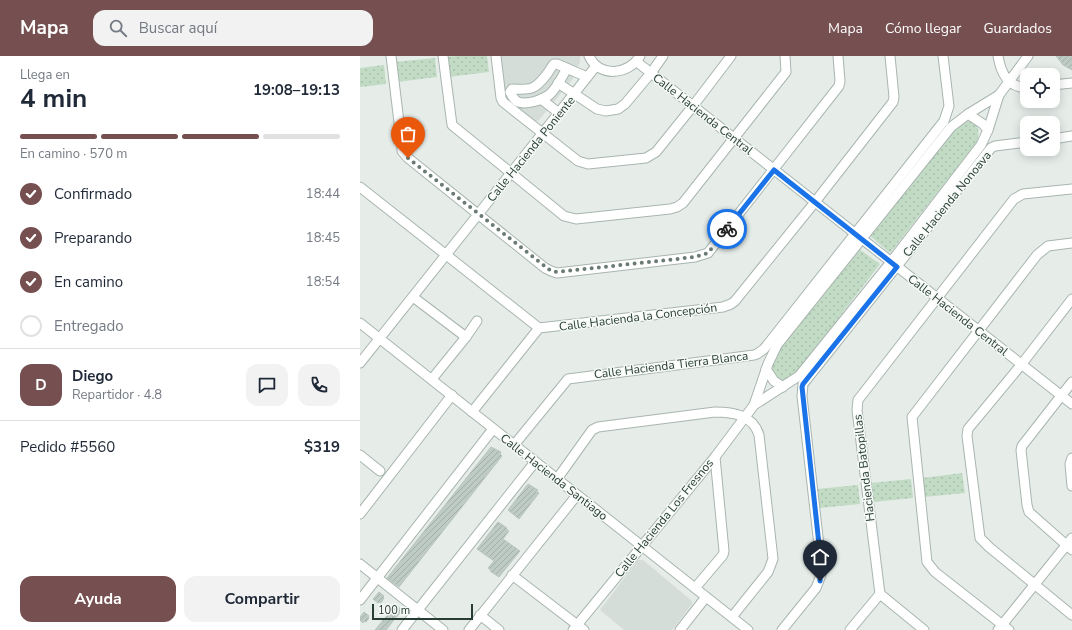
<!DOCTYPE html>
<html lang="es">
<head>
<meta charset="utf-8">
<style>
	body { margin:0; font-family:"Nunito Sans",sans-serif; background:#f2f2f3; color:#1f2937; height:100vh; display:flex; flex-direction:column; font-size:15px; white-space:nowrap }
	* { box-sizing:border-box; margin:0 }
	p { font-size:13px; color:#747a83 }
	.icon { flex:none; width:22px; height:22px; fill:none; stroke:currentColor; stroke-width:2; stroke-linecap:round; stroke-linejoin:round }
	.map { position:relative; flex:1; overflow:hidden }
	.side { display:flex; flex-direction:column; background:#fff; width:360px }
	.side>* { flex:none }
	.controls { position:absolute; left:660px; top:12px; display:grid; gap:8px }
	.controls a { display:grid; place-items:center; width:40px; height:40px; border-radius:8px; background:#fff; box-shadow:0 2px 10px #0003; font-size:20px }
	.scale { position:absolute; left:12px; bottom:10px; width:101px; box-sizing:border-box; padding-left:4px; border:2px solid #273d34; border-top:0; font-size:11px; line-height:14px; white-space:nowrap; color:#273d34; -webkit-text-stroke:3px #f6faf7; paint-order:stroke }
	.pin { position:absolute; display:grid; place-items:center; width:34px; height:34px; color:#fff; margin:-41px -17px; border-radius:50% 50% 50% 0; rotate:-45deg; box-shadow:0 0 4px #0007 }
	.pin .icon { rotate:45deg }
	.courier { position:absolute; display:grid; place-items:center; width:40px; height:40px; margin:-20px; border:3px solid #1a73e8; border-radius:50%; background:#fff; color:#222; box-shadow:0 1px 5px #0007 }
	.head em { font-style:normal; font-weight:700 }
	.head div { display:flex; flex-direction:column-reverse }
	.head { display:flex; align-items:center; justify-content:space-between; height:68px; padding:0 20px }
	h1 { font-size:26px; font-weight:700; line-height:30px }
	.bar { display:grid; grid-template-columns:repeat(4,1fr); gap:6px 4px; align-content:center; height:48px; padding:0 20px }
	.bar i { height:5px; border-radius:3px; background:#e0e1e3 }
	.bar .selected { background:#764f50 }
	.bar p { grid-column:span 4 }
	.line { display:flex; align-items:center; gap:10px; padding:0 20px; border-top:1px solid #e0e1e3 }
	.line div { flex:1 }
	.round { display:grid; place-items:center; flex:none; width:42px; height:42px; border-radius:12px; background:#f2f2f3 }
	ol { padding:0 20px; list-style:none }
	li { display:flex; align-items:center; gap:12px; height:44px }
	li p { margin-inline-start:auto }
	li .icon { padding:4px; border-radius:50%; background:#764f50; color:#fff; stroke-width:4 }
	li:last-child { color:#747a83 }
	li i { width:22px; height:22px; border:2px solid #e0e1e3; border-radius:50% }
	.primary-button { display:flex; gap:8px; margin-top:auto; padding:8px 20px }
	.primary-button a { flex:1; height:46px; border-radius:12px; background:#764f50; color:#fff; font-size:16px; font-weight:700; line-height:46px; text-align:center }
	.primary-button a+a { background:#f2f2f3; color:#1f2937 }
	header { display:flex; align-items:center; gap:24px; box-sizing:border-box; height:56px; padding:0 20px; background:#764f50; color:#fff }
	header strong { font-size:19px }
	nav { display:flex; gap:22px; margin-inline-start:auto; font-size:14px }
	.search { width:280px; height:36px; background:#f2f2f3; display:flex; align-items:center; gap:10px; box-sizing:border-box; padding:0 14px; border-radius:12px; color:#747a83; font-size:15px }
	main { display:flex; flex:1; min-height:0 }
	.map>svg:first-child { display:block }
	.built { fill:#d4ddd8 }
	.park { fill:url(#park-dots) }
	.building { fill:url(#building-hatch); stroke:#b9c6bf }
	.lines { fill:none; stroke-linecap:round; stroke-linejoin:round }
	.minor-casing { stroke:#a9b5af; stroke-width:11 }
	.minor { stroke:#fff; stroke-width:9 }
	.done { stroke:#6a7b73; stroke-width:4; stroke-dasharray:0 7.2 }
	.route { stroke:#1a73e8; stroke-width:5 }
	.labels { text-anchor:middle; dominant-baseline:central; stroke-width:3; stroke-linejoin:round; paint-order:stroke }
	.street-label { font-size:12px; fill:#273d34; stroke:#f6faf7 }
</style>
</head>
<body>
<header>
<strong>Mapa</strong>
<div class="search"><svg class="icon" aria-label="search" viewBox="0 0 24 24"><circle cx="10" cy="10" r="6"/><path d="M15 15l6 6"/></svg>Buscar aquí</div>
<nav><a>Mapa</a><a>Cómo llegar</a><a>Guardados</a></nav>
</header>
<main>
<section class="side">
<div class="head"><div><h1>4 min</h1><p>Llega en</p></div><em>19:08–19:13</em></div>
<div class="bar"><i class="selected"></i><i class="selected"></i><i class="selected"></i><i></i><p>En camino · 570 m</p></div>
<ol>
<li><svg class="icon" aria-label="check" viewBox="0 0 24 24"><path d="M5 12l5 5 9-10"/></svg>Confirmado<p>18:44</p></li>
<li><svg class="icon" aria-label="check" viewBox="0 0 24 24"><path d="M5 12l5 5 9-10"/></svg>Preparando<p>18:45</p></li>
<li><svg class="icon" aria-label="check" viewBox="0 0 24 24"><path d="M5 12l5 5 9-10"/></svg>En camino<p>18:54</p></li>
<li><i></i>Entregado</li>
</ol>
<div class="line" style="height:72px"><b class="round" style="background:#764f50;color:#fff">D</b><div><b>Diego</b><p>Repartidor · 4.8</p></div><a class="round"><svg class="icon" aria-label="chat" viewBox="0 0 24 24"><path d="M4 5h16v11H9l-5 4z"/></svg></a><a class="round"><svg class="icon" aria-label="phone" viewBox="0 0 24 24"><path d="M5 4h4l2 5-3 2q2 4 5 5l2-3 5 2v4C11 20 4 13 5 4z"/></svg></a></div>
<div class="line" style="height:52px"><div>Pedido #5560</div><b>$319</b></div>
<div class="primary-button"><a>Ayuda</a><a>Compartir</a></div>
</section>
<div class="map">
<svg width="712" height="574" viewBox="0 0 712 574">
	<defs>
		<pattern id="park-dots" width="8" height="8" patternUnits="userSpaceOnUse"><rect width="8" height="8" fill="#c1dbc5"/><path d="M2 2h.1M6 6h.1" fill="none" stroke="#a6bdaa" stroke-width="1.8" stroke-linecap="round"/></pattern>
		<pattern id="building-hatch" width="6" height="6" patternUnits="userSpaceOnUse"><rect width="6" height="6" fill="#becac4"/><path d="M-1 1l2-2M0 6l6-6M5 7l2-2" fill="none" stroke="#a3aea9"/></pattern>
	</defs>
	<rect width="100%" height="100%" fill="#e6ede9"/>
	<!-- built -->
	<g class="built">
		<path d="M 139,0 L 220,0 L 220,6 L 212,24 L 179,64 L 175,66 L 171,64 L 145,41 Z"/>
		<path d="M 278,504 L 283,504 L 332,545 L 332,548 L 312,574 L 264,574 L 240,554 Z"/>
	</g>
	<!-- park -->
	<g class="park">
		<path d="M 98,0 L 127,0 L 129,16 L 88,21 L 86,1 Z"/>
		<path d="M 75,2 L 77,21 L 37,26 L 35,6 Z"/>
		<path d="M 24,9 L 26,28 L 0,31 L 0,12 Z"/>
		<path d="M 602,65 C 619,64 620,73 617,86 L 530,197 L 509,179 L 592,73 Z"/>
		<path d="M 499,193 L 520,208 L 440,312 L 432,320 L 421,326 L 409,312 L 411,303 Z"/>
		<path d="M 602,417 L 605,437 L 564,441 L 562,422 Z"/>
		<path d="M 551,423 L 553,442 L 513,446 L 511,427 Z"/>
		<path d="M 498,429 L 500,448 L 459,452 L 457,433 Z"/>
	</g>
	<!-- building -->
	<g class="building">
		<path d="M 696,0 L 712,0 L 712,14 L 703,9 Z"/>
		<path d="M 131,391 L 141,396 L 140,398 L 142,400 L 39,531 L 27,522 Z"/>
		<path d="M 168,428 L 178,434 L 176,435 L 179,437 L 159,463 L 148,454 Z"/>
		<path d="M 138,466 L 147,472 L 146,473 L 149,475 L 143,483 L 160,495 L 139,521 L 130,515 L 131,514 L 128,512 L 134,505 L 117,493 Z"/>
		<path d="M 19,536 L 24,540 L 23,541 L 24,542 L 21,547 L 19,546 L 18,547 L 13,543 Z"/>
		<path d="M 37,550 L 42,554 L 26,574 L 15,574 L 34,551 L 35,552 Z"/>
		<path d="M 4,556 L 9,560 L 8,561 L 9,562 L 6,566 L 4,565 L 3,567 L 0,564 L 0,561 Z"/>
	</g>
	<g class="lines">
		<!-- minor casing -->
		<g class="minor-casing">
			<g id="minor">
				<path d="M 31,0 L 42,91 L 42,95 L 48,102 L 185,212 L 191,215 L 197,217 L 335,201 L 348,197 L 479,30 L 480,25 L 478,0"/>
				<path d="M 83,0 L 92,69 L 204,160 L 216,163 L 310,153 L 317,151 L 323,147 L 426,16 L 425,0"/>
				<path d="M 136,0 L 141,42 L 143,46 L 218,105 L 228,108 L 286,102 L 296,96 L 333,50 L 371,0"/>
				<path d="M 229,0 C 239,22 269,19 280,0"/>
				<path d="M 638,0 C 641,18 648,31 667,32"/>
				<path d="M 277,6 L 712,348"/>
				<path d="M 207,12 C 202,21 197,32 189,39 C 182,44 167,49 158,46 C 154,44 152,40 150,36 L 152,33 C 171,34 175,34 187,18 C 190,14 191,11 194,8 L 197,8 L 227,21"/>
				<path d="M 198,27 L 237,53 L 246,55 L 258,53 L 265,48 L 291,17 L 303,0"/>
				<path d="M 693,29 L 712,27"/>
				<path d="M 181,43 L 199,57"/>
				<path d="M 608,58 L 623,68 L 628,74"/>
				<path d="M 693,83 L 712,80"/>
				<path d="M 0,131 L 179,272 L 363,251 L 371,248 L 375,245 L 455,146 L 533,46 L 534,41 L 530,0"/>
				<path d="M 53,241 L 106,281"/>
				<path d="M 712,243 L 661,309 L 608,373 L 607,380 L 620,482 L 629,491 L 712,559"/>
				<path d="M 0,267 L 388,574"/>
				<path d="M 0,307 L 236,10"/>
				<path d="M 406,313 L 414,325 L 423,331"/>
				<path d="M 72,323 L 106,281 L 117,265"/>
				<path d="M 712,326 L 662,390 L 661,394 L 667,449 L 669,456 L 712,494"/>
				<path d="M 394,349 L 408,308 L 417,289 L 591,71 L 608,58 L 639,39"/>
				<path d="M 112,356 L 179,272"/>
				<path d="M 154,389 L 208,323 L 394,299 L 397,298 L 404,293 L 584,65 L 589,50 L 583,0"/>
				<path d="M 0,399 L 20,415"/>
				<path d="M 712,402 L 710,408 L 712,430"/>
				<path d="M 197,423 L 232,374 L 238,371 L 355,356 C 373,356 393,359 399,379 L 413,503 L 408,516 L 372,561"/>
				<path d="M 0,458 L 92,339"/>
				<path d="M 0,508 L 83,574"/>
				<path d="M 152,519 L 224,574"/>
				<path d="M 335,532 L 363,499 L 364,495 L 355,401"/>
				<path d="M 0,544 L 133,373"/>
				<path d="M 120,559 L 139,574"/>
				<path d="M 42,574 L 175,406"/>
				<path d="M 109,574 L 217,439"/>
				<path d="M 213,574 L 355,401 L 394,349 L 439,320 L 531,206 L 621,89 L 628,74 L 639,39 L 668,0"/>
				<path d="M 320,574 L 346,541"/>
				<path d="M 422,574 L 456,532 L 461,519 L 461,507 L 442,340 L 443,328 L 631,92 L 635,90 L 667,86"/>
				<path d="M 490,574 L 520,538"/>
				<path d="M 564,574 L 520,538 L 497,354 L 498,344 L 654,143 L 663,138 L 712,133"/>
				<path d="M 638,574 L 712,482"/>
				<path d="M 649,574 L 575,516 L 567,506 L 552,361 L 677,199 L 688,190 L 712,187"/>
			</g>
		</g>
		<!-- minor -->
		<use href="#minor" class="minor"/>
	</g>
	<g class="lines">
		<!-- done -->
		<path class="done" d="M 48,102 L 191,215 L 197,216 L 335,201 L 348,197 L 367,173"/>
		<!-- route -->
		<path class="route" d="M 367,173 L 414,114 L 537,211 L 443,328 L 442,331 L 461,507 L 460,525"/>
	</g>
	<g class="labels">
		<!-- street labels -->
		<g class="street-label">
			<text transform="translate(343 58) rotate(38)">Calle Hacienda Central</text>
			<text transform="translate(171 93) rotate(-51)">Calle Hacienda Poniente</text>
			<text transform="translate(587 148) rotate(-51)">Calle Hacienda Nonoava</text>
			<text transform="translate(598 259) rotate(38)">Calle Hacienda Central</text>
			<text transform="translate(278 261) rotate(-7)">Calle Hacienda la Concepción</text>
			<text transform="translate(311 309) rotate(-7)">Calle Hacienda Tierra Blanca</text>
			<text transform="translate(504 412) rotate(-97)">Hacienda Batopillas</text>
			<text transform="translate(194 421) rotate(38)">Calle Hacienda Santiago</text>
			<text transform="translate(304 462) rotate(-51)">Calle Hacienda Los Fresnos</text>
		</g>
	</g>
</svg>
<div class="controls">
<a><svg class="icon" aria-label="locate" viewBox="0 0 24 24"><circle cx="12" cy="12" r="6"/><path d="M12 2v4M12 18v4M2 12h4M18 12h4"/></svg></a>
<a><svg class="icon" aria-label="layers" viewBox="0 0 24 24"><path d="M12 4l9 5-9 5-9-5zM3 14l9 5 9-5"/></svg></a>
</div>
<div class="scale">100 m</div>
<div class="pin" style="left:48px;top:102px;background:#ea580c"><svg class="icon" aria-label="bag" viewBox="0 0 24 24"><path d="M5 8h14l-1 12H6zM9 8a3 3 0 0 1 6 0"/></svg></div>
<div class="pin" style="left:460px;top:525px;background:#1f2937"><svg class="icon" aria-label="home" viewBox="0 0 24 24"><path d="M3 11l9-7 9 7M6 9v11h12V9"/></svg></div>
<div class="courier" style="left:367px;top:173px"><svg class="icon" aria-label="bike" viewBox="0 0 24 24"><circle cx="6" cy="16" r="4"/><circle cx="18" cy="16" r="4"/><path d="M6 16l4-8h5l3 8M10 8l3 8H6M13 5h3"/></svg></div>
</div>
</main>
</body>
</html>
